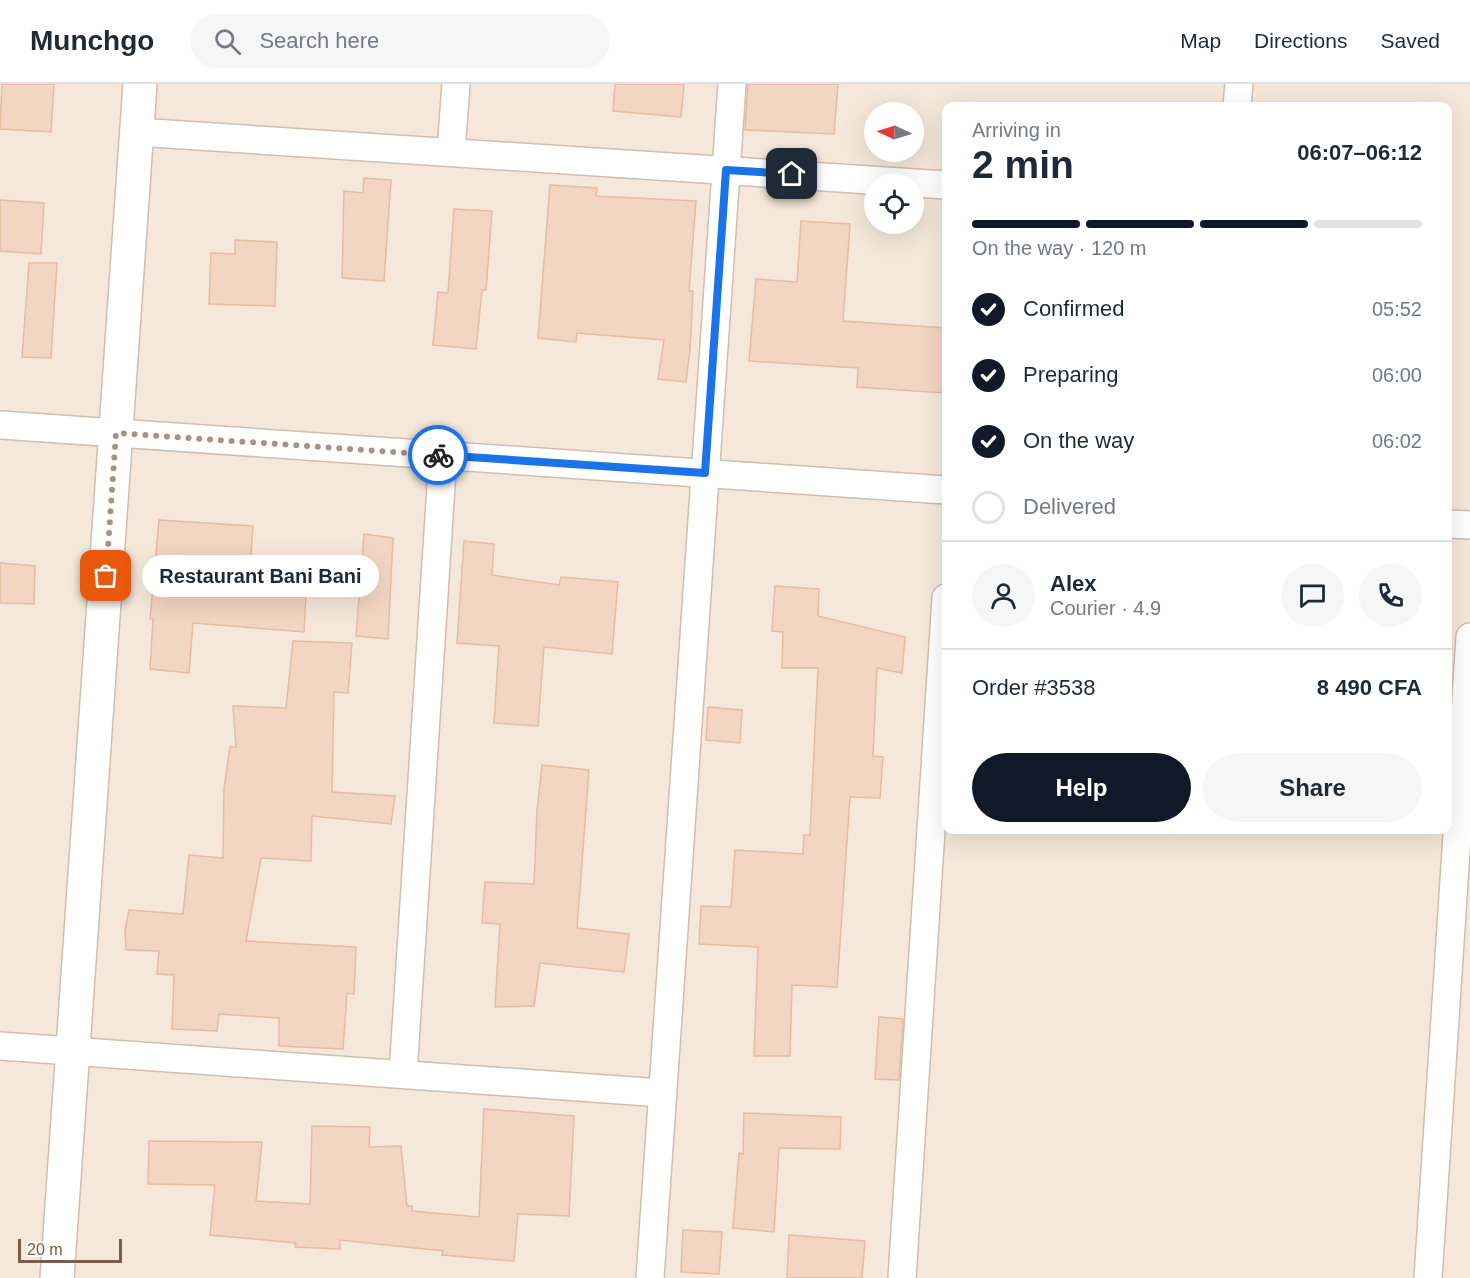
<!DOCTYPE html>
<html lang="en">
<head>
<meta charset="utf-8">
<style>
	body { margin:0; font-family:Arial,sans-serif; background:#f6f6f7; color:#1f2937; height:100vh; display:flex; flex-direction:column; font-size:22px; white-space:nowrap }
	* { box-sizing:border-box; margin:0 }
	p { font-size:20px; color:#747a83 }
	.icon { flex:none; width:33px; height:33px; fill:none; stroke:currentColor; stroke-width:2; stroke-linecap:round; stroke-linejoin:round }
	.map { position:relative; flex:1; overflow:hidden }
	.side { position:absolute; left:942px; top:18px; width:510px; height:732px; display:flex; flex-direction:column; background:#fff; border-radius:12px; box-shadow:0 6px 24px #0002 }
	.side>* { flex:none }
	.needle { width:39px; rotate:274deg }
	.buttons { position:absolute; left:864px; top:18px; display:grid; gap:12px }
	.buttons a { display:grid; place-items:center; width:60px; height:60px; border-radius:50%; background:#fff; box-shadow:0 6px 24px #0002; font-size:30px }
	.scale { position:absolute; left:18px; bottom:15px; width:104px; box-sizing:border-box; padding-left:6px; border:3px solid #7a5c4d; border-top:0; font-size:16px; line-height:21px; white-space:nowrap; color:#7a5c4d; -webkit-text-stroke:4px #fffaf3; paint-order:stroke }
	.pin { position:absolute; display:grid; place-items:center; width:51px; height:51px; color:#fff; margin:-26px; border-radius:12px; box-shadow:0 3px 9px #0006 }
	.courier { position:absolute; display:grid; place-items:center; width:60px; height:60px; margin:-30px; border:4px solid #1a73e8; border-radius:50%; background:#fff; color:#222; box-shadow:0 2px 8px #0007 }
	.bubble { position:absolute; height:42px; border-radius:21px; background:#fff; box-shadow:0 6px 24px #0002; font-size:20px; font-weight:700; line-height:42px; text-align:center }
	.headline em { font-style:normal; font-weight:700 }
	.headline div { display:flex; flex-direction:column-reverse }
	.headline { display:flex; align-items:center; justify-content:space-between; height:102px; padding:0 30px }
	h1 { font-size:39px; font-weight:700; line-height:45px }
	.bar { display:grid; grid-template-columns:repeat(4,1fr); gap:9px 6px; align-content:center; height:72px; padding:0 30px }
	.bar i { height:8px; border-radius:4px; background:#e0e1e3 }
	.bar .current { background:#111827 }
	.bar p { grid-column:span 4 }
	.line { display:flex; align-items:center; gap:15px; padding:0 30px; border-top:2px solid #e0e1e3 }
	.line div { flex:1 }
	.round { display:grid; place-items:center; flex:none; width:63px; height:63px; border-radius:32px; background:#f6f6f7 }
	ol { padding:0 30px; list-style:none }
	li { display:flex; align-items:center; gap:18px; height:66px }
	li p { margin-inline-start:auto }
	li .icon { padding:6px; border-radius:50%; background:#111827; color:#fff; stroke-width:4 }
	li:last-child { color:#747a83 }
	li i { width:33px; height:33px; border:3px solid #e0e1e3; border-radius:50% }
	.primary-button { display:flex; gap:12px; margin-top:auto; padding:12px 30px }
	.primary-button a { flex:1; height:69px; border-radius:36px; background:#111827; color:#fff; font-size:24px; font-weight:700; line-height:69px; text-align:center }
	.primary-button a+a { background:#f6f6f7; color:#1f2937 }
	header { display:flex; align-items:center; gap:36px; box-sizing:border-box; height:84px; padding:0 30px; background:#fff; border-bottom:2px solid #e0e1e3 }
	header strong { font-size:28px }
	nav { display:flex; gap:33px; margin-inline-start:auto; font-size:21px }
	.search { width:420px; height:54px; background:#f6f6f7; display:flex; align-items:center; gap:15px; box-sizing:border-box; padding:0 21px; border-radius:33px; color:#747a83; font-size:22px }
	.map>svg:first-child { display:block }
	.residential { fill:#f5e8da; fill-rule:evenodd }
	.building { fill:#f3d5c3; stroke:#e6bba3; stroke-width:1.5 }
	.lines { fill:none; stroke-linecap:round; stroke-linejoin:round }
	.minor-casing { stroke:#d1beb0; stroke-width:30 }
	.tertiary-casing { stroke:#d1beb0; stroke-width:36 }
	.minor { stroke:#fff; stroke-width:27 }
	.tertiary { stroke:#fff; stroke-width:33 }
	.done { stroke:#a89285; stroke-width:6; stroke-dasharray:0 10.8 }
	.route { stroke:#1a73e8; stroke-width:8 }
</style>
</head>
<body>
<header>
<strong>Munchgo</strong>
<div class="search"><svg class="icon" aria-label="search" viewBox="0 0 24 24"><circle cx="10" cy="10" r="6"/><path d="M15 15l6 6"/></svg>Search here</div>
<nav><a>Map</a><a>Directions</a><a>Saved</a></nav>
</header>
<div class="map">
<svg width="1470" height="1194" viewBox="0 0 1470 1194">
	<rect width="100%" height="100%" fill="#fdf6ec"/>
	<!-- residential -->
	<path class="residential" d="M 0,0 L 1470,0 L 1470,1194 L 0,1194 ZM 946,22 L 1448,22 L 1448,746 L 946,746 ZM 874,28 L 914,28 L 914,68 L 874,68 ZM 874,100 L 914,100 L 914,140 L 874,140 Z"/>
	<!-- building -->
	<g class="building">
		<path d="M 2,0 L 54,0 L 51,48 L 0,45 Z"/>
		<path d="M 615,0 L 684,0 L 681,33 L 613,27 Z"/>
		<path d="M 748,0 L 838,0 L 834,50 L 745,46 Z"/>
		<path d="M 364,94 L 391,96 L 384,197 L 342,194 L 344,107 L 363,109 Z"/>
		<path d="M 550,101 L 597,104 L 596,112 L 696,117 L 689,207 L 693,207 L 690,265 L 686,298 L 658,295 L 664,256 L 577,249 L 576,258 L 538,254 Z"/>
		<path d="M 0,116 L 44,119 L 41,170 L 0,167 Z"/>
		<path d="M 454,125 L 492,127 L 486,206 L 482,206 L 476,265 L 433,261 L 438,208 L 448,209 Z"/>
		<path d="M 801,137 L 850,140 L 843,237 L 946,244 L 944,309 L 857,303 L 858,284 L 749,277 L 756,195 L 797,198 Z"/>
		<path d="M 235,156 L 277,158 L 275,222 L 209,220 L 211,169 L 235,170 Z"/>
		<path d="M 29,179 L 57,179 L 51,274 L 22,273 Z"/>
		<path d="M 159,436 L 253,442 L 250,486 L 307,491 L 304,548 L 193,539 L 189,589 L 150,585 L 153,535 L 150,535 Z"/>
		<path d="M 364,450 L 393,454 L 388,555 L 356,552 Z"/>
		<path d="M 464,457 L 494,460 L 492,491 L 559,501 L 561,493 L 618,498 L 612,570 L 544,563 L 538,642 L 494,639 L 499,562 L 457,559 Z"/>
		<path d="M 0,479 L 35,482 L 34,520 L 0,519 Z"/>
		<path d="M 775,502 L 819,505 L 818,532 L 905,553 L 902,589 L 877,584 L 873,672 L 883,673 L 880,714 L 850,713 L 837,903 L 792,901 L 790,972 L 754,972 L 758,863 L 699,860 L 701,822 L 731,823 L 735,766 L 803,770 L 804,751 L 810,751 L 818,584 L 782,584 L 783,548 L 772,547 Z"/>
		<path d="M 293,557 L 352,559 L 348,609 L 334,608 L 332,708 L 395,712 L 391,740 L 312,732 L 311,777 L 261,774 L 246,857 L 356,863 L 354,910 L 347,909 L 343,965 L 279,962 L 279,934 L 219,930 L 217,947 L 172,945 L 174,891 L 157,890 L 159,867 L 126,866 L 125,846 L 129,826 L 183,830 L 189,771 L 223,774 L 224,704 L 230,663 L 236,663 L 233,622 L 286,624 Z"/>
		<path d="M 708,623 L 742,626 L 740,659 L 706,656 Z"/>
		<path d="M 542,681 L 589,686 L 577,844 L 629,850 L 624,888 L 540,879 L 534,922 L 495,923 L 500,840 L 482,839 L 485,798 L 534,800 L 537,727 Z"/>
		<path d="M 879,933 L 903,935 L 899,996 L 875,995 Z"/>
		<path d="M 484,1025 L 574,1032 L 569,1132 L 518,1130 L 514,1177 L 442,1171 L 443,1167 L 340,1156 L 340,1165 L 295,1163 L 296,1159 L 210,1151 L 215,1101 L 148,1100 L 149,1057 L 262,1058 L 256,1117 L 310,1120 L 312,1042 L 370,1043 L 369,1063 L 401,1062 L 407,1122 L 412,1122 L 412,1127 L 479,1133 Z"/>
		<path d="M 744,1029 L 841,1033 L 840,1065 L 779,1064 L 774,1148 L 733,1144 L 739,1069 L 743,1070 Z"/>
		<path d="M 683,1146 L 722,1148 L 719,1190 L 681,1188 Z"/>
		<path d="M 789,1151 L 865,1157 L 862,1194 L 787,1194 Z"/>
	</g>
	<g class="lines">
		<!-- minor casing -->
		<g class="minor-casing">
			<g id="minor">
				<path d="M 1237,22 L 1239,0"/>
				<path d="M 137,48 L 946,101"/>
				<path d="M 451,68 L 456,0"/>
				<path d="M 0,341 L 946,406"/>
				<path d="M 1448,440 L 1470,441"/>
				<path d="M 0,962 L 662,1009"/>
				<path d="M 403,990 L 443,371"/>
				<path d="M 650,1194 L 732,0"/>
				<path d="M 902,1194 L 946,514"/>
				<path d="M 1428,1194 L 1470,553"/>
			</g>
		</g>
		<!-- tertiary casing -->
		<g class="tertiary-casing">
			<path id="tertiary" d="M 57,1194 L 140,0"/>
		</g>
		<!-- minor -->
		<use href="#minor" class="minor"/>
		<!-- tertiary -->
		<use href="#tertiary" class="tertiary"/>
	</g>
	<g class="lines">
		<!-- done -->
		<path class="done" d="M 106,492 L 116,349 L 438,371"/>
		<!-- route -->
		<path class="route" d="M 438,371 L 705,389 L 726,86 L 792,90"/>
	</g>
</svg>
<div class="buttons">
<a><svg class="needle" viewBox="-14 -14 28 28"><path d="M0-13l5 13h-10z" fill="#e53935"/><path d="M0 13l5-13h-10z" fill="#747a83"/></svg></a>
<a><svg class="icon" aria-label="locate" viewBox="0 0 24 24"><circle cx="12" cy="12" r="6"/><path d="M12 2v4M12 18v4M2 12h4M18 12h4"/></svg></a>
</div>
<div class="scale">20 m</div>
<div class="pin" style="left:106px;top:492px;background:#ea580c"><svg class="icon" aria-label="bag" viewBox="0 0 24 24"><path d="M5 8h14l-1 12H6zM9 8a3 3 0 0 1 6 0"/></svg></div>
<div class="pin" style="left:792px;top:90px;background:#1f2937"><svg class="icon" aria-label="home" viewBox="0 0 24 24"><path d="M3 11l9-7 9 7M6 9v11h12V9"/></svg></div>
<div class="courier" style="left:438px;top:371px"><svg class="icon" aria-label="bike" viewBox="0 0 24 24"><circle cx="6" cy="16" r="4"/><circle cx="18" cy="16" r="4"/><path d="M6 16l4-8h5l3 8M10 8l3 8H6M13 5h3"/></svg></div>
<div class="bubble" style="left:142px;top:471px;width:237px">Restaurant Bani Bani</div>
<section class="side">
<div class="headline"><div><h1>2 min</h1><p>Arriving in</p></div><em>06:07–06:12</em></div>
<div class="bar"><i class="current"></i><i class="current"></i><i class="current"></i><i></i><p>On the way · 120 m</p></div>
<ol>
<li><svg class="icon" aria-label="check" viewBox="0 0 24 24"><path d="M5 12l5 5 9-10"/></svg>Confirmed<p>05:52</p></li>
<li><svg class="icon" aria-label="check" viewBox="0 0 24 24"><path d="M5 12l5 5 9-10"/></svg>Preparing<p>06:00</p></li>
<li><svg class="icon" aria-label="check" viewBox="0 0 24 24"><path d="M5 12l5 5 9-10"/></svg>On the way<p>06:02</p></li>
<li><i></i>Delivered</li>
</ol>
<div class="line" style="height:108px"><a class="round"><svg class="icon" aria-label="person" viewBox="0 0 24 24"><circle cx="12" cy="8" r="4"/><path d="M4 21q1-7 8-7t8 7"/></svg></a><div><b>Alex</b><p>Courier · 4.9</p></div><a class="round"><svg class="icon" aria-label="chat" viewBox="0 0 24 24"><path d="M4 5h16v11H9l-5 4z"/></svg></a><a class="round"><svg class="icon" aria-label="phone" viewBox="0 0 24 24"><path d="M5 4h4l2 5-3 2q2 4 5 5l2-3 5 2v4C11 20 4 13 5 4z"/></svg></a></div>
<div class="line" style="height:78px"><div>Order #3538</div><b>8 490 CFA</b></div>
<div class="primary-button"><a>Help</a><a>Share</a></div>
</section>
</div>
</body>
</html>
